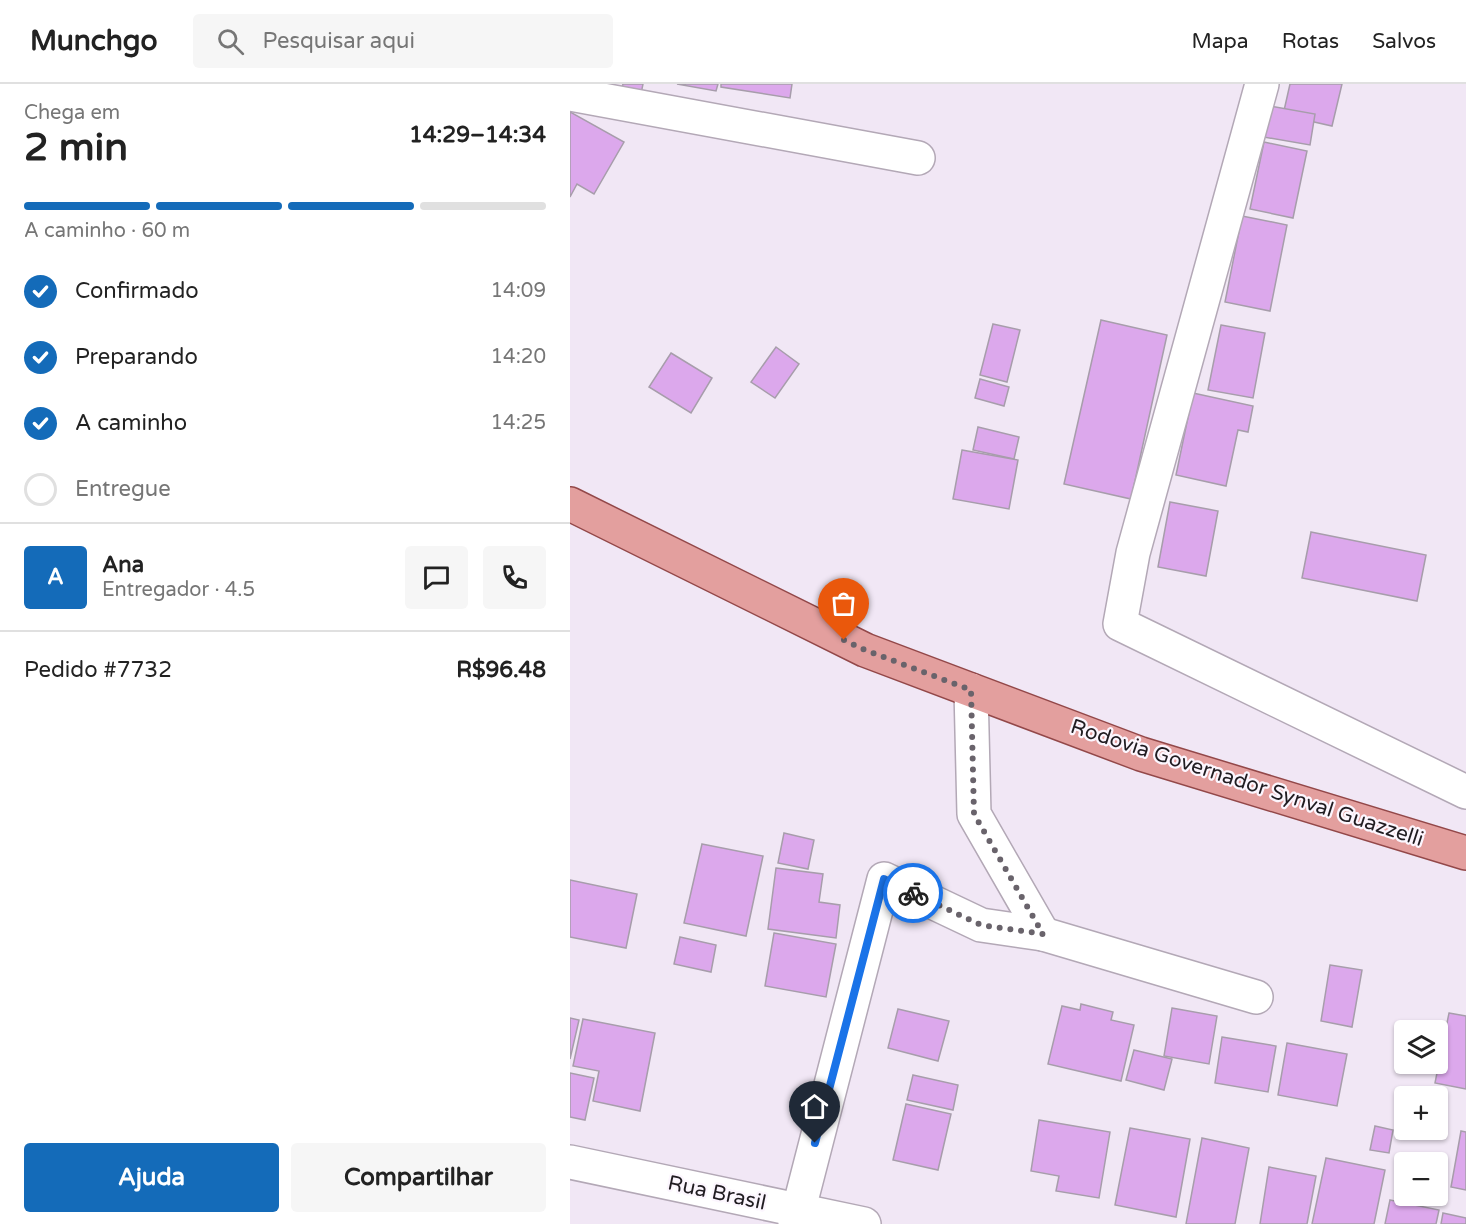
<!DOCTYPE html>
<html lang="pt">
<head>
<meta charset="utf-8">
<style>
	body { margin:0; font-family:"Varela Round",sans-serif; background:#f6f6f6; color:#222; height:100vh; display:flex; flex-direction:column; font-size:22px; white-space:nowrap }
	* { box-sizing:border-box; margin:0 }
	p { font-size:20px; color:#767676 }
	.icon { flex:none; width:33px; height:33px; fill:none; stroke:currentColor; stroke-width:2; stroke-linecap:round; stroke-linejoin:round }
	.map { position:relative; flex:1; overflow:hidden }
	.sheet { display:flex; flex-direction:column; background:#fff; width:570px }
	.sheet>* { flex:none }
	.buttons { position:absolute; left:824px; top:936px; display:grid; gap:12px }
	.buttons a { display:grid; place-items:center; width:54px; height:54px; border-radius:6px; background:#fff; box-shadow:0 2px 4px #0004; font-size:30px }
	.pin { position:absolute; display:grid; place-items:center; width:51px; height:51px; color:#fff; margin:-62px -26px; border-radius:50% 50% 50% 0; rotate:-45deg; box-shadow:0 0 6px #0007 }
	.pin .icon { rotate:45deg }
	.courier { position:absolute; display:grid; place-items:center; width:60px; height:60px; margin:-30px; border:4px solid #1a73e8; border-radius:50%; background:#fff; color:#222; box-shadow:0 2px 8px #0007 }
	.headline em { font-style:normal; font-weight:700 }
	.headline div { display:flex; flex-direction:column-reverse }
	.headline { display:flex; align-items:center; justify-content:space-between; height:102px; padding:0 24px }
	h1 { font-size:39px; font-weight:700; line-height:45px }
	.bar { display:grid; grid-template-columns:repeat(4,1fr); gap:9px 6px; align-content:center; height:72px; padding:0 24px }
	.bar i { height:8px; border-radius:4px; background:#e0e0e0 }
	.bar .current { background:#146bb9 }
	.bar p { grid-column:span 4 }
	.line { display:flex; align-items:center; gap:15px; padding:0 24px; border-top:2px solid #e0e0e0 }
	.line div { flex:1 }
	.round { display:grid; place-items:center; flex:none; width:63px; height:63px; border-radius:6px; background:#f6f6f6 }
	ol { padding:0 24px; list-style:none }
	li { display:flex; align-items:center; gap:18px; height:66px }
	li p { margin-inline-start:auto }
	li .icon { padding:6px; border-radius:50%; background:#146bb9; color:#fff; stroke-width:4 }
	li:last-child { color:#767676 }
	li i { width:33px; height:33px; border:3px solid #e0e0e0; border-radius:50% }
	.action { display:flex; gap:12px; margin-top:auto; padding:12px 24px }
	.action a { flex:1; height:69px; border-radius:6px; background:#146bb9; color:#fff; font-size:24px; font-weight:700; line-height:69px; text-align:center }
	.action a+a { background:#f6f6f6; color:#222 }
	header { display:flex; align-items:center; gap:36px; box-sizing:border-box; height:84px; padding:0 30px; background:#fff; border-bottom:2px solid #e0e0e0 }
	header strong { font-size:28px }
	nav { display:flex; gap:33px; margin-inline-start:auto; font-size:21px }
	.search { width:420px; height:54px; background:#f6f6f6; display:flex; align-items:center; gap:15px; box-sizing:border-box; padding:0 21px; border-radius:6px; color:#767676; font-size:22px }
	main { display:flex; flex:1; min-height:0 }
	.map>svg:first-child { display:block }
	.building { fill:#dca8ec; stroke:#a79dab; stroke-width:1.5 }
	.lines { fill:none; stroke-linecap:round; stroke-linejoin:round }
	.street-casing { stroke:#b3a8b6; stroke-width:36 }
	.primary-casing { stroke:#934849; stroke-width:36 }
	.street { stroke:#fff; stroke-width:33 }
	.primary { stroke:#e39f9e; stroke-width:33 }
	.done { stroke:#69636b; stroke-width:6; stroke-dasharray:0 10.8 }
	.route { stroke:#1a73e8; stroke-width:8 }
	.labels { text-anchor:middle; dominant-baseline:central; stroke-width:4.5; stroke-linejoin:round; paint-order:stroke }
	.street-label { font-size:21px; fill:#201c21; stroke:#fcf6fe }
</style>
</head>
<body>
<header>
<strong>Munchgo</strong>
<div class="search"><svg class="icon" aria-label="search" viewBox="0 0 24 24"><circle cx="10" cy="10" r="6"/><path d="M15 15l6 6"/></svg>Pesquisar aqui</div>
<nav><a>Mapa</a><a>Rotas</a><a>Salvos</a></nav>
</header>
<main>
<section class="sheet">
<div class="headline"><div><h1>2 min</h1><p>Chega em</p></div><em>14:29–14:34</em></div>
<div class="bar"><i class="current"></i><i class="current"></i><i class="current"></i><i></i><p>A caminho · 60 m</p></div>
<ol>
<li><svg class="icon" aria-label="check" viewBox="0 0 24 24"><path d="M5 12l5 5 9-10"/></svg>Confirmado<p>14:09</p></li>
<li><svg class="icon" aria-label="check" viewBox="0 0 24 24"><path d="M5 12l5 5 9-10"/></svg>Preparando<p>14:20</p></li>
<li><svg class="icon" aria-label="check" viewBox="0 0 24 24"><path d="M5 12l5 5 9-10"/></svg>A caminho<p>14:25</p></li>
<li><i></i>Entregue</li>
</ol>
<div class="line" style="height:108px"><b class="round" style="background:#146bb9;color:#fff">A</b><div><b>Ana</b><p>Entregador · 4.5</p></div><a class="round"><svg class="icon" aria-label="chat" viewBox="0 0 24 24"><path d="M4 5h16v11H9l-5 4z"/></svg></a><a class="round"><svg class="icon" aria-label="phone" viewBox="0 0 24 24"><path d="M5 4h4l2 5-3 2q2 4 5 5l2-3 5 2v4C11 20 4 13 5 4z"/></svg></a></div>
<div class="line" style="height:78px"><div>Pedido #7732</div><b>R$96.48</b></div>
<div class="action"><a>Ajuda</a><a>Compartilhar</a></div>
</section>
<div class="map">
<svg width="896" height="1140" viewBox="0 0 896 1140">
	<rect width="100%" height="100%" fill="#f1e7f5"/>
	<!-- building -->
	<g class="building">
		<path d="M 53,0 L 73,0 L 71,10 L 51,7 Z"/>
		<path d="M 107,0 L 148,0 L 146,7 Z"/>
		<path d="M 151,0 L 222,0 L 220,14 L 151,3 Z"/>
		<path d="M 720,0 L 772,0 L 762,42 L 713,31 Z"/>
		<path d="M 694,21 L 745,30 L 740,61 L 688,52 Z"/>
		<path d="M 0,28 L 54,58 L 24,110 L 7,100 L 0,113 Z"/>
		<path d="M 694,58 L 737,67 L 723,134 L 680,125 Z"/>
		<path d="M 672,132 L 717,141 L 700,227 L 655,218 Z"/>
		<path d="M 531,236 L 597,251 L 561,415 L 494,400 Z"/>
		<path d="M 423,240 L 450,246 L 437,298 L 410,291 Z"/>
		<path d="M 651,241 L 695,249 L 683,314 L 638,306 Z"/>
		<path d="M 206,263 L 229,280 L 205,314 L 181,298 Z"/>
		<path d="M 101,269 L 142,294 L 121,329 L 79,303 Z"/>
		<path d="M 410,295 L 439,303 L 434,322 L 405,314 Z"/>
		<path d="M 623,309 L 683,322 L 678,348 L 668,346 L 656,402 L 606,391 Z"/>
		<path d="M 408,343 L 449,353 L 444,375 L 403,366 Z"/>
		<path d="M 392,366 L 448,376 L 439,425 L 383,415 Z"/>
		<path d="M 600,418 L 648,427 L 636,492 L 588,483 Z"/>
		<path d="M 741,448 L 856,471 L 847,517 L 732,494 Z"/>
		<path d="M 214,749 L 244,756 L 238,785 L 208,779 Z"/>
		<path d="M 132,760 L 193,772 L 176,852 L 114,839 Z"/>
		<path d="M 206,784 L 253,790 L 249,818 L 270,821 L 266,854 L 198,845 Z"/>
		<path d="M 0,796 L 67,810 L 56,864 L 0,853 Z"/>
		<path d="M 204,849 L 266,860 L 256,913 L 195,902 Z"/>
		<path d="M 110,853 L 146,861 L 141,888 L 104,880 Z"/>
		<path d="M 760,881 L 792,886 L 782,943 L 751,937 Z"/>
		<path d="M 511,920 L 543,928 L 541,936 L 564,941 L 551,997 L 478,980 L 492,922 L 510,926 Z"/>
		<path d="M 602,924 L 647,932 L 639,980 L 594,972 Z"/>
		<path d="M 328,925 L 379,937 L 368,977 L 318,964 Z"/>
		<path d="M 879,929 L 896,932 L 896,1005 L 865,999 Z"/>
		<path d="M 0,934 L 9,936 L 0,975 Z"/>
		<path d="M 13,935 L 85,949 L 70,1027 L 23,1017 L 29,987 L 3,982 Z"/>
		<path d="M 652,953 L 706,962 L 698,1008 L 645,999 Z"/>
		<path d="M 717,959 L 777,970 L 767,1022 L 708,1011 Z"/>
		<path d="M 564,966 L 602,975 L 594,1006 L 556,996 Z"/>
		<path d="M 0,989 L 24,994 L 15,1036 L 0,1033 Z"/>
		<path d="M 343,991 L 388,1001 L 383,1026 L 337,1016 Z"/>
		<path d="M 336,1020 L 381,1030 L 368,1086 L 323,1076 Z"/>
		<path d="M 469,1036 L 540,1048 L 529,1114 L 486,1107 L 489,1092 L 461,1087 Z"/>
		<path d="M 805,1042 L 823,1046 L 819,1069 L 800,1066 Z"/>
		<path d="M 560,1044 L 620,1055 L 606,1133 L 545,1121 Z"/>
		<path d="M 891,1047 L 896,1048 L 896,1106 L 881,1103 Z"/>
		<path d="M 632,1054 L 679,1064 L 665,1140 L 616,1140 Z"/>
		<path d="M 756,1074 L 815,1086 L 804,1140 L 742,1140 Z"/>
		<path d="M 699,1083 L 746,1092 L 737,1140 L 690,1140 Z"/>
		<path d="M 820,1116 L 869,1126 L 866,1140 L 815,1140 Z"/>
		<path d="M 873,1129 L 896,1134 L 896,1140 L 871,1140 Z"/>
	</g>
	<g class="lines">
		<!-- street casing -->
		<g class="street-casing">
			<g id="street">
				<path d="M 692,0 L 563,469 L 550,540 L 896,708"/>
				<path d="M 0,10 L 348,74"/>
				<path d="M 401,606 L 404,730 L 473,850"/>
				<path d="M 0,1078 L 294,1140"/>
				<path d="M 225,1140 L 314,795 L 411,841 L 473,850 L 686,913"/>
			</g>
		</g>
		<!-- primary casing -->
		<g class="primary-casing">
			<path id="primary" d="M 0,420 L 295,566 L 571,670 L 896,769"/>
		</g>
		<!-- street -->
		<use href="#street" class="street"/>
		<!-- primary -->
		<use href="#primary" class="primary"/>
	</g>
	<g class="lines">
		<!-- done -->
		<path class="done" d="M 274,556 L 295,566 L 401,606 L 404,730 L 473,850 L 411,841 L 343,809"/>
		<!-- route -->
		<path class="route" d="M 245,1059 L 314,795 L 343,809"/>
	</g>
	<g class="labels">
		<!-- street labels -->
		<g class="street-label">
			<text transform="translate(677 699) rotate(18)">Rodovia Governador Synval Guazzelli</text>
			<text transform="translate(147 1109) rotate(12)">Rua Brasil</text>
		</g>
	</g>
</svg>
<div class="buttons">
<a><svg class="icon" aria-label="layers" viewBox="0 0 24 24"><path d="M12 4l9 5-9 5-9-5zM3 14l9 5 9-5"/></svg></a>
<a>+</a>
<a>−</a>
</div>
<div class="pin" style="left:274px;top:556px;background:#ea580c"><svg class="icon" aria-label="bag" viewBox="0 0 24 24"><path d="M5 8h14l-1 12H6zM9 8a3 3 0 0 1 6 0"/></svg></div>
<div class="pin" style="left:245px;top:1059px;background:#1f2937"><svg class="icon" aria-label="home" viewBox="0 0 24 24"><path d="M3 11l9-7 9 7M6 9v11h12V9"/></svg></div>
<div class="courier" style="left:343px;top:809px"><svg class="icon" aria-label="bike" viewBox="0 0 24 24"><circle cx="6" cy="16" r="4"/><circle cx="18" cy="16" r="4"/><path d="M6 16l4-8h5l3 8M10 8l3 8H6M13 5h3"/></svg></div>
</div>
</main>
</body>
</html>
